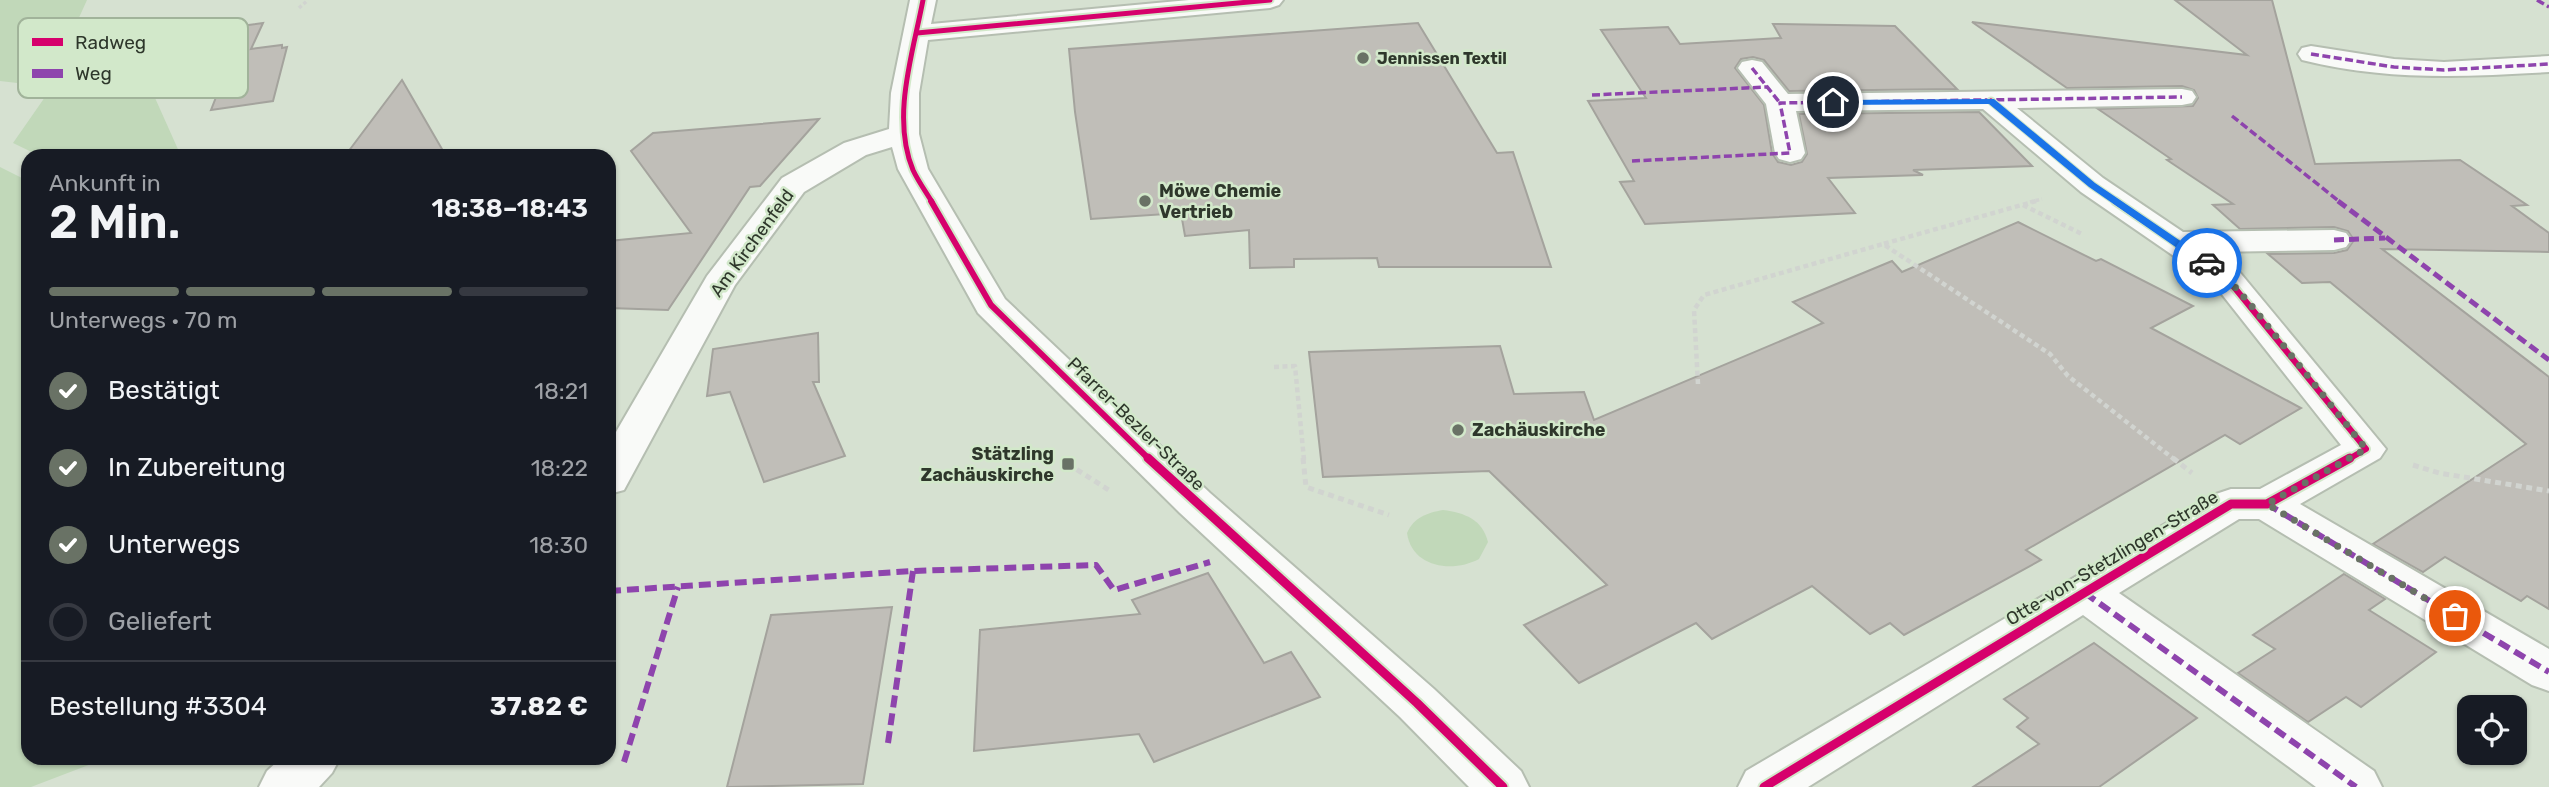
<!DOCTYPE html>
<html lang="de">
<head>
<meta charset="utf-8">
<style>
	body { margin:0; font-family:Rubik,sans-serif; background:#20242c; color:#f1f3f6; height:100vh; display:flex; flex-direction:column; font-size:26px; white-space:nowrap }
	* { box-sizing:border-box; margin:0 }
	p { font-size:23px; color:#9ea1a6 }
	.icon { flex:none; width:38px; height:38px; fill:none; stroke:currentColor; stroke-width:2; stroke-linecap:round; stroke-linejoin:round }
	.map { position:relative; flex:1; overflow:hidden }
	.sheet { position:absolute; left:21px; top:149px; width:595px; height:616px; display:flex; flex-direction:column; background:#171b24; border-radius:21px; box-shadow:0 2px 5px #0004 }
	.sheet>* { flex:none }
	.tools { position:absolute; left:2457px; top:695px; display:grid; gap:14px }
	.tools a { display:grid; place-items:center; width:70px; height:70px; border-radius:14px; background:#171b24; box-shadow:0 2px 5px #0004; font-size:35px }
	.pin { position:absolute; display:grid; place-items:center; width:60px; height:60px; color:#fff; margin:-30px; border:4px solid #fff; border-radius:50%; box-shadow:0 2px 7px #0007 }
	.courier { position:absolute; display:grid; place-items:center; width:70px; height:70px; margin:-35px; border:5px solid #1a73e8; border-radius:50%; background:#fff; color:#222; box-shadow:0 2px 9px #0007 }
	.headline em { font-style:normal; font-weight:600 }
	.headline div { display:flex; flex-direction:column-reverse }
	.headline { display:flex; align-items:center; justify-content:space-between; height:119px; padding:0 28px }
	h1 { font-size:46px; font-weight:600; line-height:52px }
	.bar { display:grid; grid-template-columns:repeat(4,1fr); gap:10px 7px; align-content:center; height:84px; padding:0 28px }
	.bar i { height:9px; border-radius:5px; background:#363941 }
	.bar .current { background:#697265 }
	.bar p { grid-column:span 4 }
	.line { display:flex; align-items:center; gap:18px; padding:0 28px; border-top:2px solid #363941 }
	.line div { flex:1 }
	ol { padding:0 28px; list-style:none }
	li { display:flex; align-items:center; gap:21px; height:77px }
	li p { margin-inline-start:auto }
	li .icon { padding:7px; border-radius:50%; background:#697265; color:#fff; stroke-width:4 }
	li:last-child { color:#9ea1a6 }
	li i { width:38px; height:38px; border:4px solid #363941; border-radius:50% }
	.map>svg:first-child { display:block }
	.green { fill:#c1d8b9 }
	.building { fill:#c0beb8; stroke:#a4a39d; stroke-width:2 }
	.lines { fill:none; stroke-linecap:round; stroke-linejoin:round }
	.minor-casing { stroke:#b5beb1; stroke-width:4 }
	.path-far2 { stroke:#d1d4d0; stroke-width:3.5; stroke-dasharray:3.5 2.5; stroke-linecap:butt }
	.path-far1 { stroke:#d1d4d0; stroke-width:4.5; stroke-dasharray:5 3.5; stroke-linecap:butt }
	.path { stroke:#d1d4d0; stroke-width:5; stroke-dasharray:6 4.5; stroke-linecap:butt }
	.minor { fill:#f9faf8; fill-rule:evenodd }
	.quiet-far2 { stroke:#8e44ad; stroke-width:3.5; stroke-dasharray:8 3.5; stroke-linecap:butt }
	.quiet-far1 { stroke:#8e44ad; stroke-width:5; stroke-dasharray:10 5; stroke-linecap:butt }
	.quiet { stroke:#8e44ad; stroke-width:6; stroke-dasharray:12 6; stroke-linecap:butt }
	.cycleway-far2-casing { stroke:#d2e8ca; stroke-width:9 }
	.cycleway-far1-casing { stroke:#d2e8ca; stroke-width:10 }
	.cycleway-casing { stroke:#d2e8ca; stroke-width:13 }
	.cycleway-far2 { stroke:#d6006c; stroke-width:5 }
	.cycleway-far1 { stroke:#d6006c; stroke-width:6 }
	.cycleway { stroke:#d6006c; stroke-width:9 }
	.route { fill:#1a73e8 }
	.done { stroke:#697265; stroke-width:7; stroke-dasharray:0 12.6 }
	.poi-dot { fill:#697265; stroke:#d2e8ca; stroke-width:2.5 }
	.labels { text-anchor:middle; dominant-baseline:central; stroke-width:5; stroke-linejoin:round; paint-order:stroke }
	.far-poi-label { font-size:16px; font-weight:bold; fill:#2e372b; stroke:#d2e8ca; text-anchor:start }
	.poi-label { font-size:18px; font-weight:bold; fill:#2e372b; stroke:#d2e8ca; text-anchor:start }
	.street-label { font-size:18px; fill:#2e372b; stroke:#d2e8ca }
	.key { fill:#d2e8ca; stroke:#a1b39a; stroke-width:2 }
	.key-label { font-size:19px; fill:#2e372b }
</style>
</head>
<body>
<div class="map">
<svg width="2549" height="787" viewBox="0 0 2549 787">
	<rect width="100%" height="100%" fill="#d6e1d1"/>
	<!-- green -->
	<g class="green">
		<path d="M 0,0 L 87,0 L 77,22 L 159,40 L 147,80 L 181,156 L 40,156 L 13,143 L 52,87 L 0,81 Z"/>
		<path d="M 0,167 L 28,181 L 28,758 L 107,758 L 31,787 L 0,787 Z"/>
		<path d="M 1443,510 C 1465,513 1482,519 1488,542 L 1479,559 C 1453,573 1412,568 1407,533 C 1414,517 1427,513 1443,510 Z"/>
	</g>
	<!-- building -->
	<g class="building">
		<path d="M 2175,0 L 2272,0 L 2315,164 L 2460,160 L 2527,205 L 2512,206 L 2549,233 L 2549,252 L 2382,249 L 2549,377 L 2549,609 L 2527,596 L 2521,601 L 2445,557 L 2423,572 L 2373,544 L 2526,444 L 2330,282 L 2302,283 L 2268,254 L 2334,253 L 2347,250 L 2354,240 L 2348,231 L 2334,227 L 2240,229 L 2213,205 L 2233,204 L 2167,160 L 2171,159 L 2098,109 L 2193,106 L 2198,98 L 2194,90 L 2182,86 L 2067,88 L 1972,22 L 2247,55 Z"/>
		<path d="M 263,23 L 251,49 L 282,45 L 282,48 L 287,47 L 273,101 L 211,110 L 222,82 L 188,88 L 211,30 Z"/>
		<path d="M 1418,23 L 1497,153 L 1513,152 L 1551,267 L 1379,267 L 1377,258 L 1294,259 L 1294,267 L 1250,268 L 1249,230 L 1185,236 L 1181,213 L 1091,219 L 1075,112 L 1069,49 Z"/>
		<path d="M 1773,24 L 1895,26 L 1957,89 L 1789,91 L 1764,60 L 1753,57 L 1741,59 L 1735,68 L 1764,105 L 1772,153 L 1778,162 L 1791,165 L 1802,162 L 1807,154 L 1799,114 L 1979,112 L 2032,166 L 1913,170 L 1923,175 L 1828,178 L 1855,213 L 1645,224 L 1620,182 L 1634,181 L 1588,101 L 1646,98 L 1601,30 L 1668,27 L 1680,44 L 1781,38 Z"/>
		<path d="M 402,80 L 446,156 L 345,156 Z"/>
		<path d="M 819,119 L 760,186 L 750,187 L 668,310 L 609,308 L 609,241 L 691,233 L 631,151 L 653,133 Z"/>
		<path d="M 2018,222 L 2096,261 L 2101,259 L 2193,306 L 2151,328 L 2301,408 L 2240,444 L 2225,435 L 2026,550 L 2041,560 L 1904,635 L 1890,623 L 1870,634 L 1812,586 L 1712,639 L 1696,623 L 1579,683 L 1524,625 L 1607,585 L 1489,471 L 1323,477 L 1309,352 L 1500,346 L 1514,394 L 1584,392 L 1594,420 L 1823,323 L 1793,302 L 1892,261 L 1902,272 Z"/>
		<path d="M 818,333 L 819,382 L 813,382 L 845,456 L 764,482 L 730,392 L 707,396 L 713,349 Z"/>
		<path d="M 1208,573 L 1264,663 L 1291,652 L 1320,697 L 1154,762 L 1139,734 L 974,751 L 980,630 L 1140,614 L 1132,600 Z"/>
		<path d="M 2344,574 L 2385,599 L 2369,610 L 2436,652 L 2361,707 L 2346,697 L 2308,722 L 2238,673 L 2275,649 L 2253,635 Z"/>
		<path d="M 892,607 L 863,784 L 727,787 L 771,615 Z"/>
		<path d="M 2094,643 L 2197,718 L 2099,787 L 1973,787 L 2039,744 L 2017,727 L 2028,718 L 2004,699 Z"/>
	</g>
	<g class="lines">
		<!-- minor casing -->
		<g class="minor-casing">
			<g id="minor">
				<path d="M 910,0 L 936,0 L 931,24 L 1189,0 L 1283,0 L 1279,5 L 1270,8 L 928,40 L 919,93 L 919,134 L 928,169 L 1005,299 L 1210,493 L 1434,689 L 1521,771 L 1529,787 L 1469,787 L 1400,717 L 1180,513 L 978,313 L 898,169 L 892,147 L 866,155 L 804,192 L 735,285 L 624,490 L 609,494 L 609,444 L 707,276 L 782,178 L 844,143 L 889,129 L 891,93 Z"/>
				<path d="M 2311,46 L 2394,59 L 2444,62 L 2549,56 L 2549,72 C 2462,77 2387,81 2302,60 L 2298,54 L 2302,48 Z"/>
				<path d="M 1752,60 L 1762,62 L 1788,94 L 2182,89 L 2192,91 L 2196,97 L 2192,103 L 2182,105 L 2017,108 L 2103,178 L 2183,232 L 2334,230 L 2346,233 L 2351,240 L 2346,247 L 2334,250 L 2212,252 L 2237,269 L 2386,449 L 2380,458 L 2300,504 L 2549,649 L 2549,691 L 2532,685 L 2259,519 L 2239,519 L 2119,593 L 2374,771 L 2382,787 L 2316,787 L 2083,615 L 1808,787 L 1738,787 L 1746,771 L 2216,494 L 2231,489 L 2260,489 L 2341,445 L 2213,283 L 2081,192 L 1983,109 L 1796,111 L 1805,153 L 1801,159 L 1790,162 L 1779,159 L 1775,153 L 1766,104 L 1738,68 L 1742,62 Z"/>
				<path d="M 281,758 L 340,758 L 332,773 L 319,787 L 259,787 L 267,771 Z"/>
			</g>
		</g>
		<!-- path-far2 -->
		<g class="path-far2">
			<path d="M 299,8 L 308,0"/>
			<path d="M 2030,202 L 2042,199"/>
		</g>
		<!-- path-far1 -->
		<g class="path-far1">
			<path d="M 2036,201 L 1883,244 L 2050,354 L 2068,376 L 2175,460"/>
			<path d="M 2023,205 L 2084,235"/>
			<path d="M 1274,367 L 1295,366 L 1304,460"/>
			<path d="M 1698,384 L 1694,310 L 1704,295 L 1883,244"/>
		</g>
		<!-- path -->
		<g class="path">
			<path d="M 1303,458 L 1306,487 L 1389,515"/>
			<path d="M 2173,458 L 2192,473"/>
			<path d="M 1068,464 L 1112,492"/>
			<path d="M 2413,465 L 2439,473 L 2549,491"/>
		</g>
		<!-- minor -->
		<use href="#minor" class="minor"/>
		<!-- quiet-far2 -->
		<g class="quiet-far2">
			<path d="M 2537,0 L 2549,7"/>
			<path d="M 2311,54 L 2394,67 L 2444,70 L 2549,64"/>
			<path d="M 1752,68 L 1780,103"/>
			<path d="M 1592,95 L 1767,87"/>
			<path d="M 2232,116 L 2340,202"/>
			<path d="M 1632,161 L 1790,153 L 1780,103 L 2182,97"/>
		</g>
		<!-- quiet-far1 -->
		<g class="quiet-far1">
			<path d="M 2338,201 L 2549,360"/>
			<path d="M 2334,240 L 2385,238"/>
		</g>
		<!-- quiet -->
		<g class="quiet">
			<path d="M 2267,504 L 2549,672"/>
			<path d="M 609,591 L 913,571 L 1096,565 L 1114,590 L 1210,562"/>
			<path d="M 2085,593 L 2356,787"/>
			<path d="M 888,743 L 913,571"/>
			<path d="M 624,762 L 678,587"/>
		</g>
		<!-- cycleway-far2 casing -->
		<g class="cycleway-far2-casing">
			<g id="cycleway-far2">
				<path d="M 923,0 C 913,53 891,117 913,170 C 918,181 926,192 932,202"/>
				<path d="M 917,33 L 1270,0"/>
				<path d="M 1991,101 L 2092,185 L 2117,202"/>
			</g>
		</g>
		<!-- cycleway-far1 casing -->
		<g class="cycleway-far1-casing">
			<g id="cycleway-far1">
				<path d="M 931,201 L 991,305 L 1150,460"/>
				<path d="M 2115,201 L 2225,276 L 2366,449 L 2347,460"/>
			</g>
		</g>
		<!-- cycleway casing -->
		<g class="cycleway-casing">
			<g id="cycleway">
				<path d="M 1148,458 L 1417,703 L 1503,787"/>
				<path d="M 1764,787 L 2231,504 L 2267,504 L 2350,458"/>
			</g>
		</g>
		<!-- cycleway-far2 -->
		<use href="#cycleway-far2" class="cycleway-far2"/>
		<!-- cycleway-far1 -->
		<use href="#cycleway-far1" class="cycleway-far1"/>
		<!-- cycleway -->
		<use href="#cycleway" class="cycleway"/>
	</g>
	<!-- route -->
	<path class="route" d="M 1994,99 L 2095,183 L 2210,261 L 2210,266 L 2203,266 L 2089,187 L 1989,104 L 1833,105 L 1829,102 L 1833,100 Z"/>
	<g class="lines">
		<!-- done -->
		<path class="done" d="M 2207,263 L 2225,276 L 2251,305 L 2366,449 L 2267,504 L 2455,616"/>
	</g>
	<!-- markers -->
	<g class="poi-dot">
		<circle cx="1363" cy="58" r="7"/>
		<circle cx="1145" cy="201" r="7"/>
		<circle cx="1458" cy="430" r="7"/>
		<rect x="1061" y="457" width="14" height="14" rx="3.5"/>
	</g>
	<g class="labels">
		<!-- far-poi labels -->
		<g class="far-poi-label">
			<text x="1377" y="58">Jennissen Textil</text>
		</g>
		<!-- poi labels -->
		<g class="poi-label">
			<text x="1159" y="191">Möwe Chemie<tspan x="1159" dy="21">Vertrieb</tspan></text>
			<text x="1472" y="430">Zachäuskirche</text>
			<text x="1054" y="454" text-anchor="end">Stätzling<tspan x="1054" dy="21">Zachäuskirche</tspan></text>
		</g>
		<!-- street labels -->
		<g class="street-label">
			<text transform="translate(752 243) rotate(-54)">Am Kirchenfeld</text>
			<text transform="translate(1136 424) rotate(44)">Pfarrer-Bezler-Straße</text>
			<text transform="translate(2112 558) rotate(-31)">Otte-von-Stetzlingen-Straße</text>
		</g>
	</g>
	<!-- legend -->
	<rect x="18" y="18" width="230" height="80" rx="10" class="key"/>
	<rect x="32" y="38" width="31" height="8" fill="#d6006c"/>
	<rect x="32" y="69" width="31" height="9" fill="#8e44ad"/>
	<g class="key-label">
		<text x="75" y="49">Radweg</text>
		<text x="75" y="80">Weg</text>
	</g>
</svg>
<div class="tools">
<a><svg class="icon" aria-label="locate" viewBox="0 0 24 24"><circle cx="12" cy="12" r="6"/><path d="M12 2v4M12 18v4M2 12h4M18 12h4"/></svg></a>
</div>
<div class="pin" style="left:2455px;top:616px;background:#ea580c"><svg class="icon" aria-label="bag" viewBox="0 0 24 24"><path d="M5 8h14l-1 12H6zM9 8a3 3 0 0 1 6 0"/></svg></div>
<div class="pin" style="left:1833px;top:102px;background:#1f2937"><svg class="icon" aria-label="home" viewBox="0 0 24 24"><path d="M3 11l9-7 9 7M6 9v11h12V9"/></svg></div>
<div class="courier" style="left:2207px;top:263px"><svg class="icon" aria-label="car" viewBox="0 0 24 24"><path d="M5 17H2v-5l4-1 3-4h7l3 4 3 1v5h-3M9 17h6M6 11h13"/><circle cx="7" cy="17" r="2"/><circle cx="17" cy="17" r="2"/></svg></div>
<section class="sheet">
<div class="headline"><div><h1>2 Min.</h1><p>Ankunft in</p></div><em>18:38–18:43</em></div>
<div class="bar"><i class="current"></i><i class="current"></i><i class="current"></i><i></i><p>Unterwegs · 70 m</p></div>
<ol>
<li><svg class="icon" aria-label="check" viewBox="0 0 24 24"><path d="M5 12l5 5 9-10"/></svg>Bestätigt<p>18:21</p></li>
<li><svg class="icon" aria-label="check" viewBox="0 0 24 24"><path d="M5 12l5 5 9-10"/></svg>In Zubereitung<p>18:22</p></li>
<li><svg class="icon" aria-label="check" viewBox="0 0 24 24"><path d="M5 12l5 5 9-10"/></svg>Unterwegs<p>18:30</p></li>
<li><i></i>Geliefert</li>
</ol>
<div class="line" style="height:91px"><div>Bestellung #3304</div><b>37.82 €</b></div>
</section>
</div>
</body>
</html>
